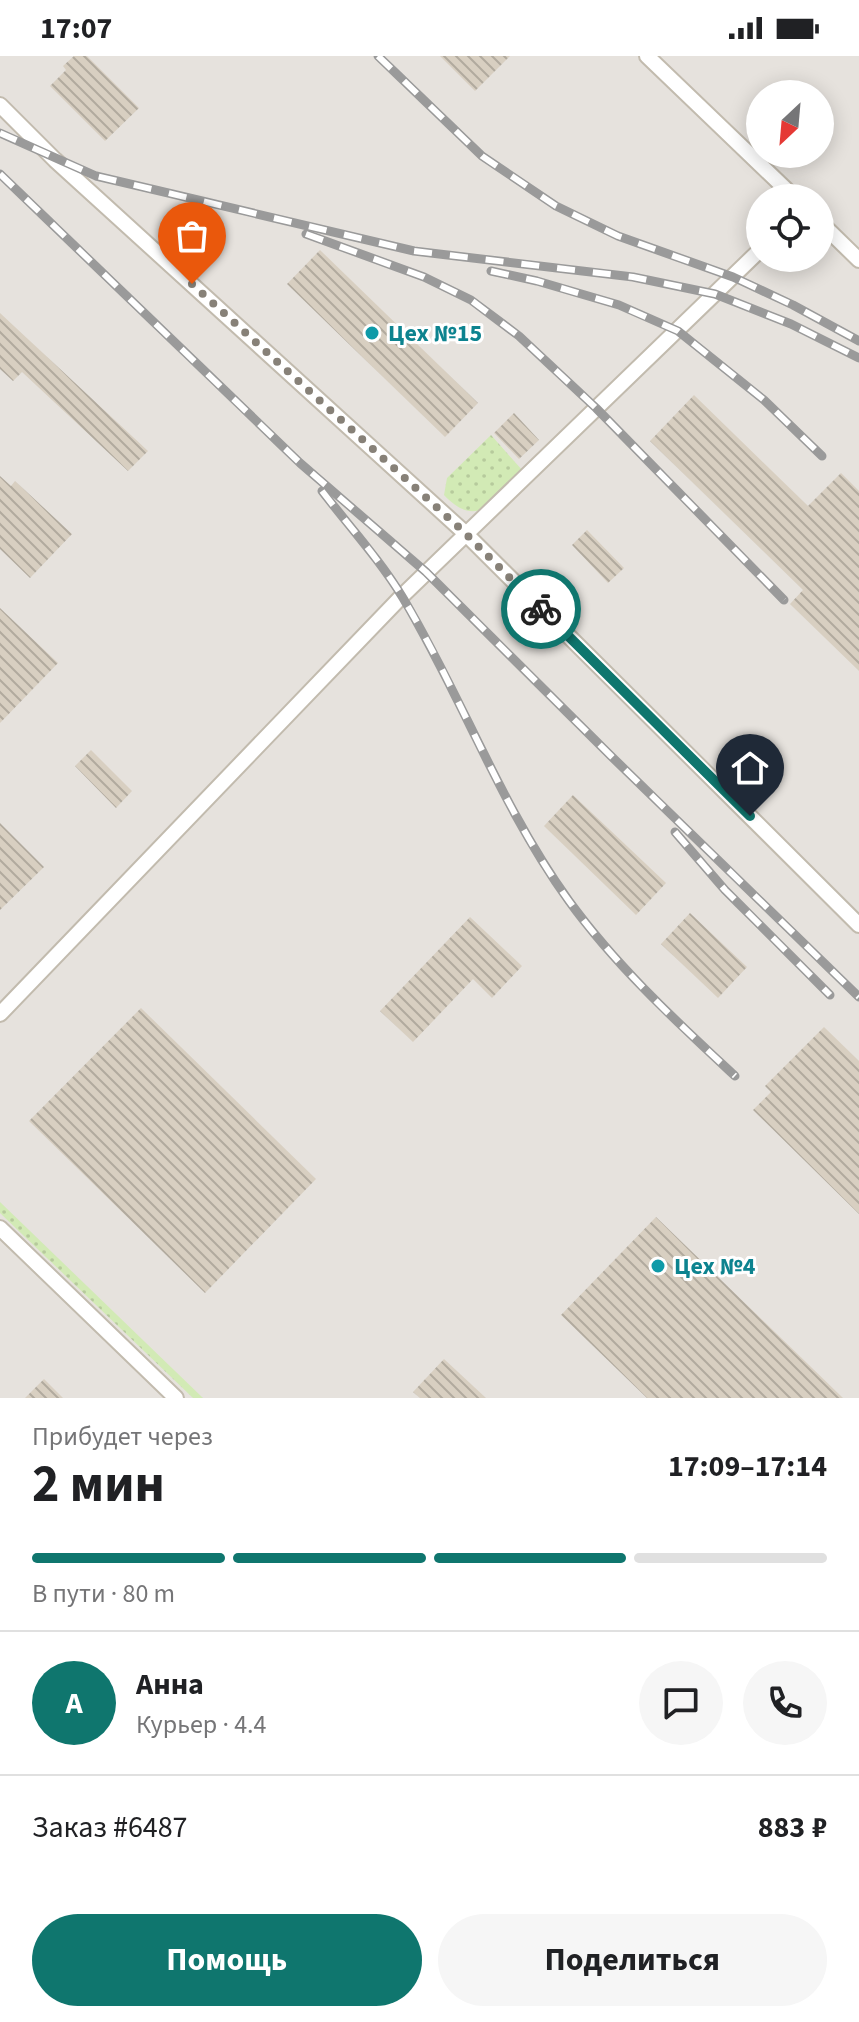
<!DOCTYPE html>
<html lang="ru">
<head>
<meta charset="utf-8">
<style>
	body { margin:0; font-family:"Source Sans 3",sans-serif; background:#f6f6f6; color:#202124; height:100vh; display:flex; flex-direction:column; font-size:30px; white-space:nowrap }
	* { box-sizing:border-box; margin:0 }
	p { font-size:26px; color:#757577 }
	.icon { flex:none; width:44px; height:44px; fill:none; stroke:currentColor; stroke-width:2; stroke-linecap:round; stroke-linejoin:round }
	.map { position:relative; height:1342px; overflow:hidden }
	.side { display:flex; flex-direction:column; background:#fff; flex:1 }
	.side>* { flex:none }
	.needle { width:52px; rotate:206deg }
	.controls { position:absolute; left:746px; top:24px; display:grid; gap:16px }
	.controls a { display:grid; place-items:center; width:88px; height:88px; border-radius:50%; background:#fff; box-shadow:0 4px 20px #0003; font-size:40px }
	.pin { position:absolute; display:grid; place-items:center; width:68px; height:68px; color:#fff; margin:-82px -34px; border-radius:50% 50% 50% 0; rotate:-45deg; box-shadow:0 0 8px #0007 }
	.pin .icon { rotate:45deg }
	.courier { position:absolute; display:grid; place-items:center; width:80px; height:80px; margin:-40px; border:6px solid #0f766e; border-radius:50%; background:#fff; color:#222; box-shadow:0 2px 10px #0007 }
	.summary em { font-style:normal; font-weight:700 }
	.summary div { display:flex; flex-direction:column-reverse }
	.summary { display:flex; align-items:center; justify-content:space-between; height:136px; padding:0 32px }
	h1 { font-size:52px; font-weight:700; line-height:60px }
	.bar { display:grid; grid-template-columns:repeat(4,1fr); gap:12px 8px; align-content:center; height:96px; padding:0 32px }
	.bar i { height:10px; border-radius:6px; background:#e0e0e0 }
	.bar .active { background:#0f766e }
	.bar p { grid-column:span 4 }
	.line { display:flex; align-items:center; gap:20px; padding:0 32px; border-top:2px solid #e0e0e0 }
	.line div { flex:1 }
	.round { display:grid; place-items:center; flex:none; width:84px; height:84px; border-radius:42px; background:#f6f6f6 }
	.action { display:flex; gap:16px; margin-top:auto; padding:16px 32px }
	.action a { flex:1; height:92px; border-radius:48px; background:#0f766e; color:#fff; font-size:32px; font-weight:700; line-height:92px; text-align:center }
	.action a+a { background:#f6f6f6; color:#202124 }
	.status { display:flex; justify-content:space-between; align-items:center; height:56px; padding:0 40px; background:#fff; direction:ltr }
	.status svg { height:22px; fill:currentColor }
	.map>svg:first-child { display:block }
	.industrial { fill:#e6e2dd; fill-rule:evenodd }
	.grass { fill:url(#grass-dots) }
	.building { fill:url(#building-back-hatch) }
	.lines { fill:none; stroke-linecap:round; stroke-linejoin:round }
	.lane-casing { stroke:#c2bbae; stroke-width:18 }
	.lane { stroke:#fff; stroke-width:14 }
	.rail-casing { stroke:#9a9a9a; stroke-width:9 }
	.rail { stroke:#fff; stroke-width:6; stroke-dasharray:18; stroke-linecap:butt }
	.done { stroke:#878178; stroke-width:8; stroke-dasharray:0 14.4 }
	.route { stroke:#0f766e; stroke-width:10 }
	.culture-dot { fill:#0f9aa8; stroke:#fff; stroke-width:3 }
	.labels { text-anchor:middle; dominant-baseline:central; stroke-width:6; stroke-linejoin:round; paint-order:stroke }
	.culture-label { font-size:24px; font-weight:bold; fill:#0d838f; stroke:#fff; text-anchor:start }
</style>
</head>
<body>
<div class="status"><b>17:07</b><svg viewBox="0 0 49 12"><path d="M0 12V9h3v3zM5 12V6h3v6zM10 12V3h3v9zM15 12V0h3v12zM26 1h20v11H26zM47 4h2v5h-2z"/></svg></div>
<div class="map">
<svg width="859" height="1342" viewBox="0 0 859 1342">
	<defs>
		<pattern id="grass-dots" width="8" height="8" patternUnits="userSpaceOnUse" patternTransform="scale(2)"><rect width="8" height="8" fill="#d2eab5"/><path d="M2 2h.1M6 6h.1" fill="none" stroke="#b6ca9c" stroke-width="1.8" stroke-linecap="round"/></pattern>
		<pattern id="building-back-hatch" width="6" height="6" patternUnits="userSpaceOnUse" patternTransform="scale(2)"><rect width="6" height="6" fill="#d8cfc1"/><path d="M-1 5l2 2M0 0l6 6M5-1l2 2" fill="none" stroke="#b1aa9e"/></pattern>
	</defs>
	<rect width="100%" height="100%" fill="#f6f3ec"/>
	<!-- industrial -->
	<path class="industrial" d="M 0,0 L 859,0 L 859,1342 L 0,1342 ZM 760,38 L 820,38 L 820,98 L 760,98 ZM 760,142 L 820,142 L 820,202 L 760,202 Z"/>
	<!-- grass -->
	<g class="grass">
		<path d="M 491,379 L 523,415 C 496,442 479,476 444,439 L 447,422 Z"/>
		<path d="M 0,1146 L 203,1342 L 193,1342 L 0,1157 Z"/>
	</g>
	<!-- building -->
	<g class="building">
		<path d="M 74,0 L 87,0 L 139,52 L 105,85 L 50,30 L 66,14 L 63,10 Z"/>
		<path d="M 440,0 L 510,0 L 475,35 Z"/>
		<path d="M 320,194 L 478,347 L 445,381 L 287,228 Z"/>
		<path d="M 0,257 L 148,395 L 128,415 L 22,316 L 13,325 L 0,313 Z"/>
		<path d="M 694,339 L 808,450 L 841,417 L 859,435 L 859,615 L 790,548 L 803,534 L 650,385 Z"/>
		<path d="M 514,357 L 539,384 L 519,403 L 494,377 Z"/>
		<path d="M 0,420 L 11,430 L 15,425 L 72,478 L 30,522 L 0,493 Z"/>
		<path d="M 587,474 L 624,512 L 608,527 L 572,489 Z"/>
		<path d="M 0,552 L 58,607 L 0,667 Z"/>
		<path d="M 91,694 L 132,735 L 116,752 L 75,710 Z"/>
		<path d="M 573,739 L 666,827 L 636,859 L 544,770 Z"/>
		<path d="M 0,767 L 44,811 L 0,854 Z"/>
		<path d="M 690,857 L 747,911 L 718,942 L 661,888 Z"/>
		<path d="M 470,861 L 522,910 L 492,942 L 473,923 L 413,986 L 380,955 Z"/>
		<path d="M 141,952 L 316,1123 L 205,1237 L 29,1065 Z"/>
		<path d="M 824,971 L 859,1005 L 859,1158 L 753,1054 L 771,1036 L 765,1030 Z"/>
		<path d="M 656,1161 L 843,1342 L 647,1342 L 561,1259 Z"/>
		<path d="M 444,1303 L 486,1342 L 420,1342 L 413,1336 Z"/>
		<path d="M 44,1323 L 63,1342 L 25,1342 Z"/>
	</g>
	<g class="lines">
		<!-- lane casing -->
		<g class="lane-casing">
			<g id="lane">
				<path d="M 647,0 L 795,142"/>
				<path d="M 0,49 L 55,104 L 465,477 L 859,869"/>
				<path d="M 820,166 L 859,204"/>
				<path d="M 0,958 L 402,540 L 760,194"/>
				<path d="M 0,1172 L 176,1342"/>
			</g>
		</g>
		<!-- lane -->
		<use href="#lane" class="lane"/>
		<!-- rail casing -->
		<g class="rail-casing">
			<g id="rail">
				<path d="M 378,0 L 482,100 L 556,150 L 618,180 L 733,221 L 793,249 L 859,285"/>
				<path d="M 0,77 L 96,120 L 414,195 L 633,221 L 715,238 L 791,268 L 859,302"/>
				<path d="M 0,118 L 300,407 L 426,516 L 611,700 L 859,941"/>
				<path d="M 306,178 L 424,221 L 471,244 L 519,280 L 596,352 L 784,544"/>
				<path d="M 491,215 L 537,225 L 619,249 L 678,275 L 764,344 L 822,400"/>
				<path d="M 322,435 C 349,470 380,504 403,542 C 462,641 501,751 569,845 C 617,911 676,965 735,1020"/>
				<path d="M 675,776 L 725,834 L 830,939"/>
			</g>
		</g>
		<!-- rail -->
		<use href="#rail" class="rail"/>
	</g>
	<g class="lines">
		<!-- done -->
		<path class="done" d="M 192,228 L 465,477 L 541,553"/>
		<!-- route -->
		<path class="route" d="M 541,553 L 750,760"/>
	</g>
	<!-- markers -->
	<g class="culture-dot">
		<circle cx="372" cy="277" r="8"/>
		<circle cx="658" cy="1210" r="8"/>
	</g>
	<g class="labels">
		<!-- culture labels -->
		<g class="culture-label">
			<text x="388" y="277">Цех №15</text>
			<text x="674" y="1210">Цех №4</text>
		</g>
	</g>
</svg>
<div class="controls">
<a><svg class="needle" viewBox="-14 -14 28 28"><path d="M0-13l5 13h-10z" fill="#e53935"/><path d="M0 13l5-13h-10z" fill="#757577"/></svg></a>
<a><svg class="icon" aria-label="locate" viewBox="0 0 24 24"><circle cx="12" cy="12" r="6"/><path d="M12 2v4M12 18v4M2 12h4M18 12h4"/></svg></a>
</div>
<div class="pin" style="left:192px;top:228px;background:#ea580c"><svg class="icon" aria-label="bag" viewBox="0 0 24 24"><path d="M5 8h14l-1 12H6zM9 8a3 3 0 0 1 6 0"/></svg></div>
<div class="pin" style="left:750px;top:760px;background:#1f2937"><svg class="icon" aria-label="home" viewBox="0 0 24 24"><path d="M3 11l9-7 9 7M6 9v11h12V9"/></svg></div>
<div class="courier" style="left:541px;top:553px"><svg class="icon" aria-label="bike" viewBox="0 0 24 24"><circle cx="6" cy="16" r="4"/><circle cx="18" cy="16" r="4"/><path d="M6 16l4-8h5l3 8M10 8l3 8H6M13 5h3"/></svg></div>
</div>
<section class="side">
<div class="summary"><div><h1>2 мин</h1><p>Прибудет через</p></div><em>17:09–17:14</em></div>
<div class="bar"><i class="active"></i><i class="active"></i><i class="active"></i><i></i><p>В пути · 80 m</p></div>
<div class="line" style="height:144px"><b class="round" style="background:#0f766e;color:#fff">А</b><div><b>Анна</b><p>Курьер · 4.4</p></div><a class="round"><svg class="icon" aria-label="chat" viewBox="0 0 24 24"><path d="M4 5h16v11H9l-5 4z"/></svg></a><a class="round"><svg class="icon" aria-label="phone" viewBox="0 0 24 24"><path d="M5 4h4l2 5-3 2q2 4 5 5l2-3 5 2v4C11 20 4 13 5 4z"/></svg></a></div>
<div class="line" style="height:104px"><div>Заказ #6487</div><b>883 ₽</b></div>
<div class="action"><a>Помощь</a><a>Поделиться</a></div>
</section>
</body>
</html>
